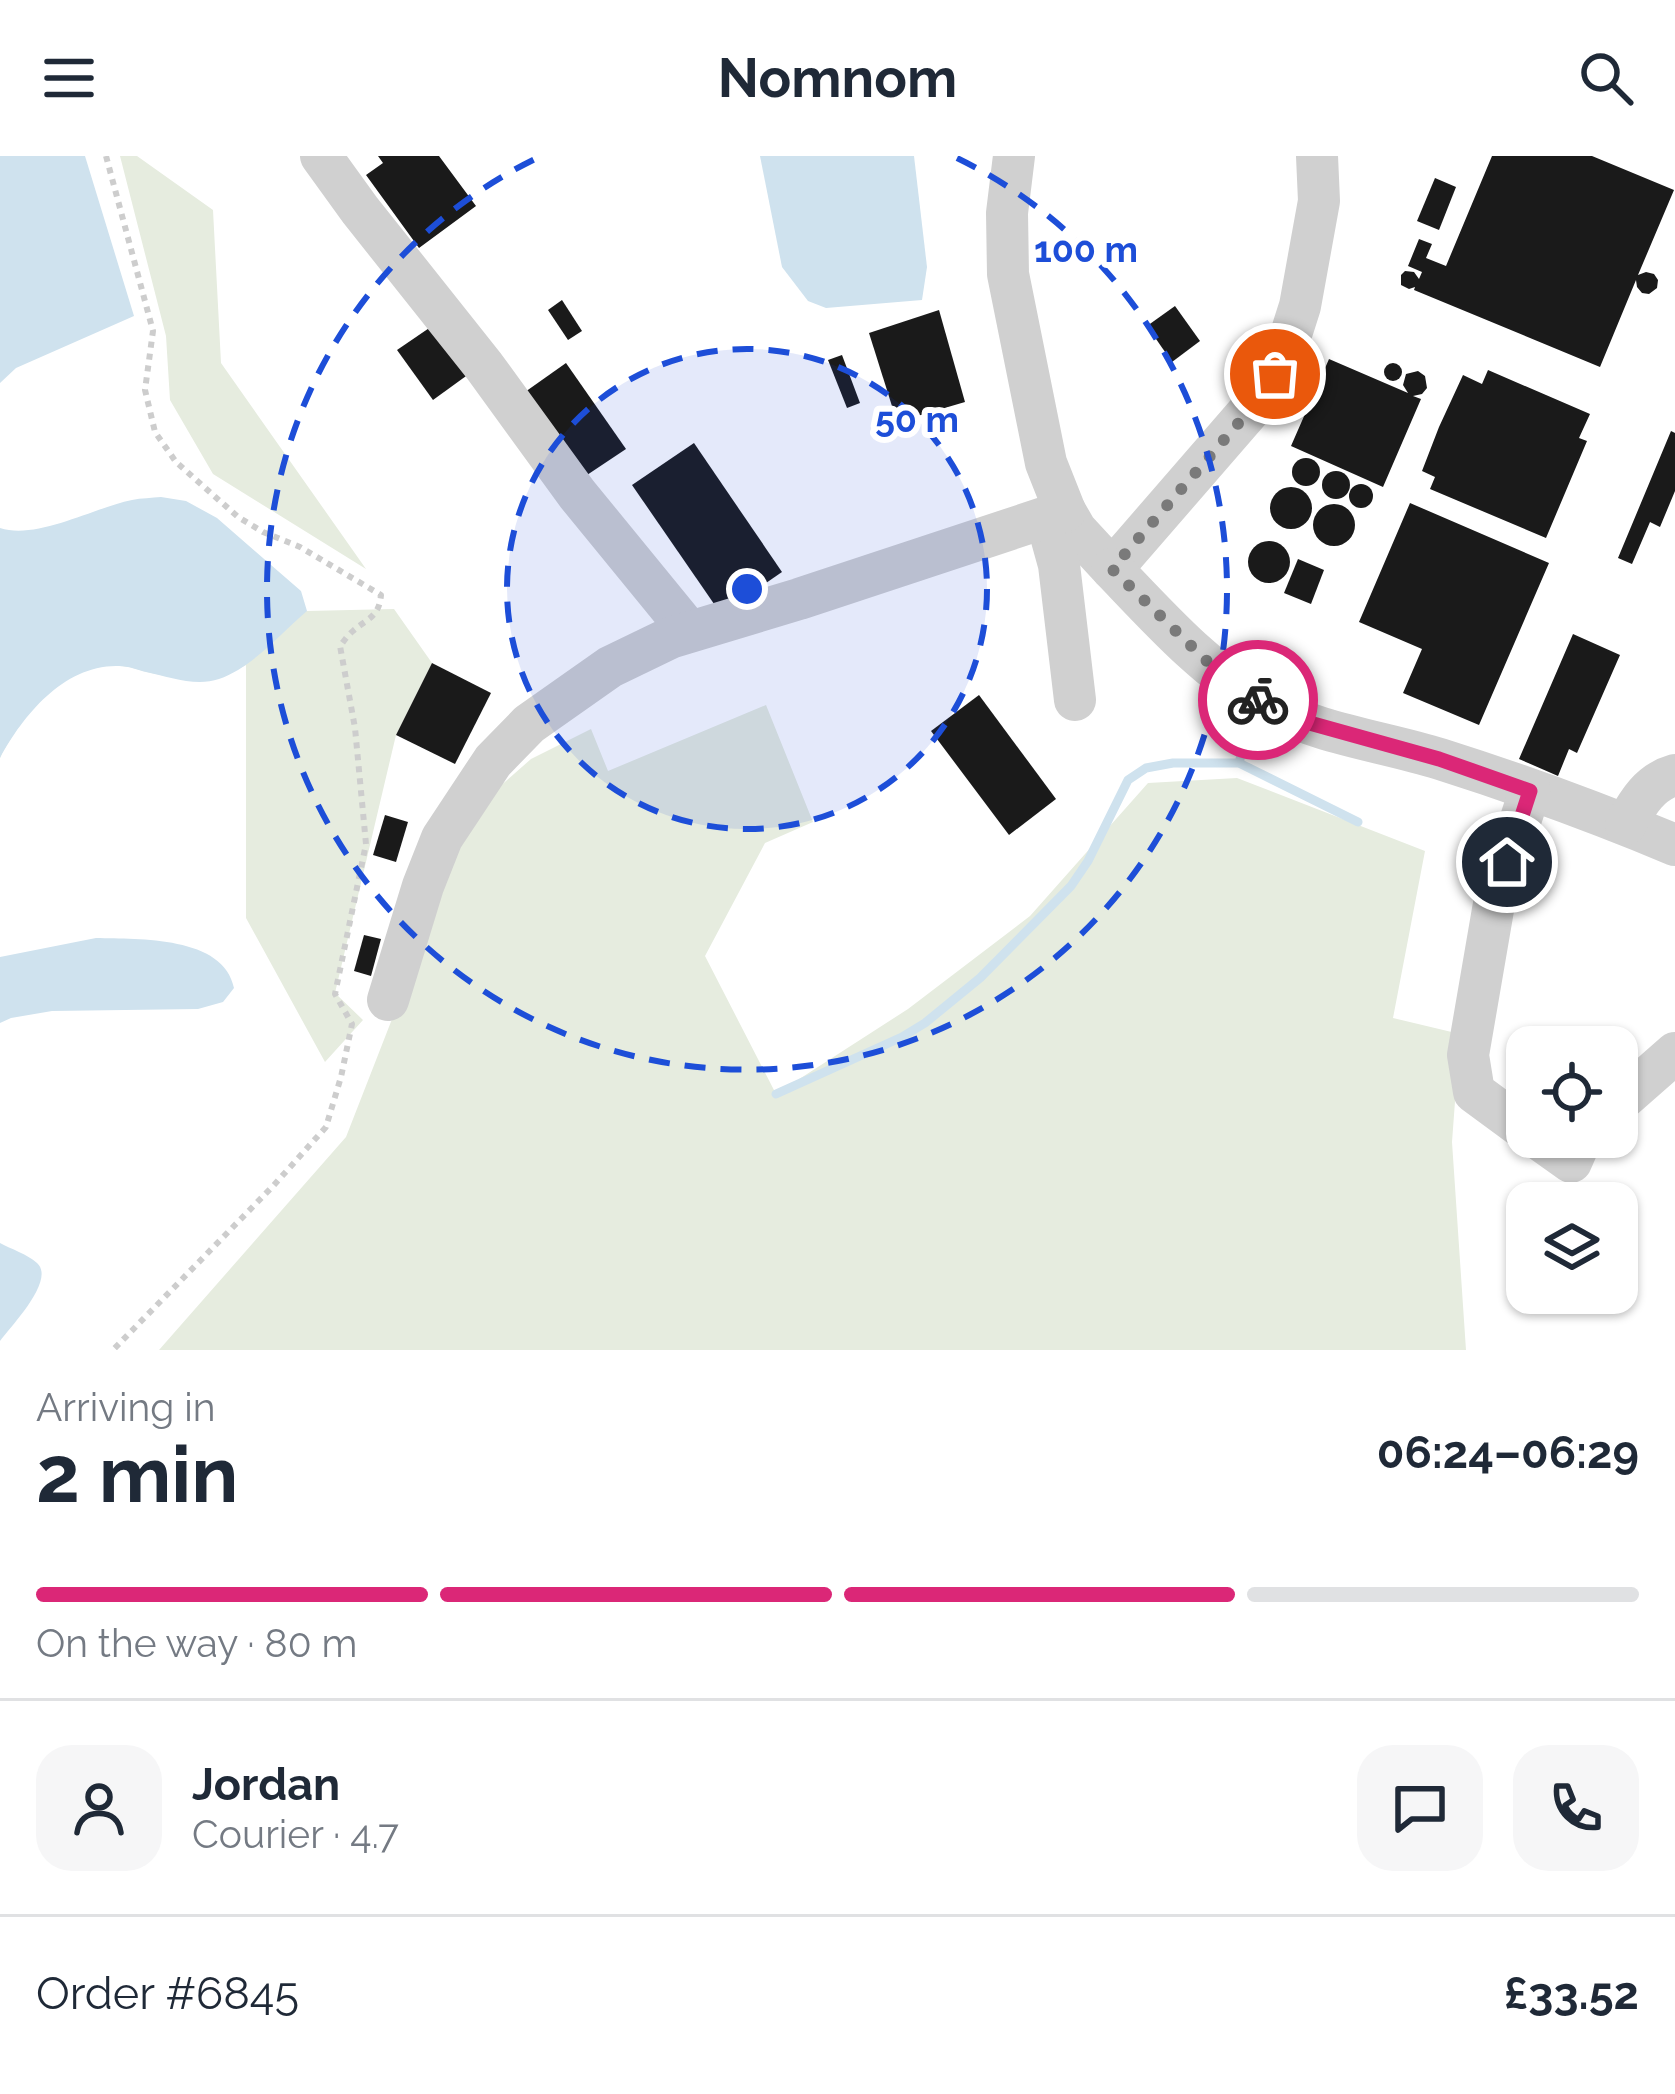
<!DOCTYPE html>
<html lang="en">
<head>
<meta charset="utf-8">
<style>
	body { margin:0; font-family:Raleway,sans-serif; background:#f6f6f7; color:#1f2937; height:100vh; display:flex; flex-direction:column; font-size:45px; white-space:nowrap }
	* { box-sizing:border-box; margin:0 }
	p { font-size:39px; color:#747a83 }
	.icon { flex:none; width:66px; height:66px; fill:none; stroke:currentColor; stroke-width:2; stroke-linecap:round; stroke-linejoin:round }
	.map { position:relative; height:1194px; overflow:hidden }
	.drawer { display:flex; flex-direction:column; background:#fff; flex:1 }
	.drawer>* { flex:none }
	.tools { position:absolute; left:1506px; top:870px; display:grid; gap:24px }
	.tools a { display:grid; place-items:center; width:132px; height:132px; border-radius:24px; background:#fff; box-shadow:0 3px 9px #0004; font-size:60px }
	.pin { position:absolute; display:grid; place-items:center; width:102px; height:102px; color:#fff; margin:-51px; border:6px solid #fff; border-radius:50%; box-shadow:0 3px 12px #0007 }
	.courier { position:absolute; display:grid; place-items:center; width:120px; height:120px; margin:-60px; border:9px solid #db2777; border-radius:50%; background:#fff; color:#222; box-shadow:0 3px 15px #0007 }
	.head em { font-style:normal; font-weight:700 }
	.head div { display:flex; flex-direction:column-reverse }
	.head { display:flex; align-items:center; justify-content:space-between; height:204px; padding:0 36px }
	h1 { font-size:78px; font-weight:700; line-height:90px }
	.bar { display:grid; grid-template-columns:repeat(4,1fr); gap:18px 12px; align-content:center; height:144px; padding:0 36px }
	.bar i { height:15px; border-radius:9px; background:#e0e1e3 }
	.bar .current { background:#db2777 }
	.bar p { grid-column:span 4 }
	.line { display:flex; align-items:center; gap:30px; padding:0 36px; border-top:3px solid #e0e1e3 }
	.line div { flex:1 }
	.round { display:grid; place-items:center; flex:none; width:126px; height:126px; border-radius:36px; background:#f6f6f7 }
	header { display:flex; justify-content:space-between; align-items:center; height:156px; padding:0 36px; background:#fff; font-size:54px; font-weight:700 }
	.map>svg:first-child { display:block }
	.green { fill:#e6ecdf }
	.water { fill:#cfe2ee }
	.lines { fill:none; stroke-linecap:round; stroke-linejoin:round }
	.stream { stroke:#cfe2ee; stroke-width:9 }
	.building { fill:#1a1a1a }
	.path { stroke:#cdcdcd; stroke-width:6; stroke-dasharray:6 6; stroke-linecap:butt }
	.minor { stroke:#d0d0d0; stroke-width:42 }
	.done { stroke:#7a7a7a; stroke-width:12; stroke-dasharray:0 21.6 }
	.route { stroke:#db2777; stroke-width:15 }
	.ring { fill:none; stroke:#1d4ed8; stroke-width:6; stroke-dasharray:21 15 }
	.centre { fill:#1d4ed8; stroke:#fff; stroke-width:6 }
	.ring-label { font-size:36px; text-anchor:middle; font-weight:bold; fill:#1d4ed8; stroke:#fff; stroke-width:12; stroke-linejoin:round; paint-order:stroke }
</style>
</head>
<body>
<header><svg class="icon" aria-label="menu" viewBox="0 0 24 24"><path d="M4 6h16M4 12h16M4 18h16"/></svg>Nomnom<svg class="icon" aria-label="search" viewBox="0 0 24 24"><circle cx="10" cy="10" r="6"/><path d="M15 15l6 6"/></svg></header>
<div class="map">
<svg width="1675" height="1194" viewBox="0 0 1675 1194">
	<rect width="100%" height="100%" fill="#fff"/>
	<!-- green -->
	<g class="green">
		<path d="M 120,0 L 137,0 L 213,54 L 221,207 L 366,413 L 213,318 L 170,244 L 166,180 Z"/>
		<path d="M 394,453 L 432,507 L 396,579 L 335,837 L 363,864 L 325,906 L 246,762 L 246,509 C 204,531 192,526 147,516 C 139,514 129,510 120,510 C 65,506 22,559 0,602 L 0,501 L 247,460 L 307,455 Z"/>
		<path d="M 766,549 L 813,666 L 765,687 L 705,800 L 776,938 L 908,853 L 1030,760 L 1148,627 L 1237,622 L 1425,695 L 1393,862 L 1460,878 L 1452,986 L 1466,1194 L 159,1194 L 346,981 L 474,653 L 531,603 L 591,573 L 608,615 Z"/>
	</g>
	<!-- water -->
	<g class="water">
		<path d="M 0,0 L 85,0 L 134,160 L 16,212 L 0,227 Z"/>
		<path d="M 760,0 L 914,0 L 927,111 L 922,144 L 826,152 L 808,145 L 782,111 Z"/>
		<path d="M 161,341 L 186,345 L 217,362 L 301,435 L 307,455 C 281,477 253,511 219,523 C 196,531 169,521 146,516 C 138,514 128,510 119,510 C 65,508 23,559 0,602 L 0,372 C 37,384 93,352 132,344 C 141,342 152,342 161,341 Z"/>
		<path d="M 96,782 C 139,783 224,780 234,832 L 223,846 L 198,853 L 52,855 L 11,862 L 0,867 L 0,801 Z"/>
		<path d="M 0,1087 C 11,1093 27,1098 37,1107 C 56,1124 11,1170 0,1185 Z"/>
	</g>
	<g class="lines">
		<!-- stream -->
		<g class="stream">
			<path d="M 1239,607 L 1250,564"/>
			<path d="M 776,938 L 902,881 L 925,867 L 980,822 L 1071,730 L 1088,705 L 1128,624 L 1146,612 L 1173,607 L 1239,607 L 1358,666"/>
		</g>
	</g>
	<!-- building -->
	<g class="building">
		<path d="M 378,0 L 439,0 L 476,50 L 419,92 L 366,19 L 383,7 Z"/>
		<path d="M 1492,0 L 1592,0 L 1674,34 L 1638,119 L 1646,116 L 1654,118 L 1658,124 L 1657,132 L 1649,138 L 1642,137 L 1637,131 L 1636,124 L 1600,211 L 1414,134 L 1415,131 L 1409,133 L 1401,129 L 1401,119 L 1405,115 L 1414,116 L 1419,123 L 1422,116 L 1408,110 L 1419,83 L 1432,88 L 1426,102 L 1446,110 Z"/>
		<path d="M 1435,22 L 1456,31 L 1439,74 L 1417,65 Z"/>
		<path d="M 562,144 L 582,175 L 568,184 L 548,154 Z"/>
		<path d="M 1175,150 L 1200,185 L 1172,206 L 1147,170 Z"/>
		<path d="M 939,154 L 965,246 L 897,266 L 869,177 Z"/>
		<path d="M 438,166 L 473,215 L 433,244 L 397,194 Z"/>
		<path d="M 842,199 L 860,247 L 847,252 L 828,204 Z"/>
		<path d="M 1329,203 L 1408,237 L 1403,229 L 1406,218 L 1418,215 L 1425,220 L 1427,232 L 1422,238 L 1413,240 L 1421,243 L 1383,331 L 1291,290 Z"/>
		<circle cx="1393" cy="216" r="9"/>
		<path d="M 566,207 L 626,293 L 584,321 L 525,236 Z"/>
		<path d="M 1488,214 L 1590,258 L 1579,282 L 1587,285 L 1546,382 L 1430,333 L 1435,321 L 1422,315 L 1439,271 L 1463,219 L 1482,228 Z"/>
		<path d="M 1671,275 L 1675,277 L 1675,335 L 1660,371 L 1650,366 L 1632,408 L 1618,402 Z"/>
		<path d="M 694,287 L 782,416 L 721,458 L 632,329 Z"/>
		<circle cx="1306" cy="316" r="14"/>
		<circle cx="1336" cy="329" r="14"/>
		<circle cx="1361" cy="340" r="12"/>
		<circle cx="1291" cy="352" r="21"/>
		<path d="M 1410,347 L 1549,407 L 1479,569 L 1403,537 L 1422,493 L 1359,466 Z"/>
		<circle cx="1334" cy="369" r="21"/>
		<circle cx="1269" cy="406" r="21"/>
		<path d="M 1298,403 L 1324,414 L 1311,448 L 1284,437 Z"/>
		<path d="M 1573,478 L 1620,499 L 1577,597 L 1569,593 L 1558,620 L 1519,603 Z"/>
		<path d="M 432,507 L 491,537 L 455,608 L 396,579 Z"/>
		<path d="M 979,539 L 1056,643 L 1009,679 L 931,575 Z"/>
		<path d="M 385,659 L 408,666 L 396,706 L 373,699 Z"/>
		<path d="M 364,779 L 381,783 L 371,820 L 354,815 Z"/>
	</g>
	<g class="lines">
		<!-- path -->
		<path class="path" d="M 106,0 L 153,175 L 145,234 L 155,276 L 176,306 L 238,361 L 263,376 L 300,391 L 381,439 C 379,461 368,462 353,475 C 348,479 344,485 340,490 L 355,572 L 366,688 L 335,838 L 352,868 L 341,921 L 326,971 L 274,1029 L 113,1194"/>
		<!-- minor -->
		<g class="minor">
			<path d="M 321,0 L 360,54 L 484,210 L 577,338 L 689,475"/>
			<path d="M 1065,355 L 1076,374 L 1112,413 L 1249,255 L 1275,217 L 1285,197 L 1300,150 L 1319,45 L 1317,0"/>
			<path d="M 1046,362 L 1059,409 L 1075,544"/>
			<path d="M 1112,413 C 1158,461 1206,515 1264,548 C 1318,578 1382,585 1440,603 C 1519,628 1598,657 1675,689"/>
			<path d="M 1626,668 C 1638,646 1650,626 1675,619"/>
			<path d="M 388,844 L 423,730 L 442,682 L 493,605 L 529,568 L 610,511 L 670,482 L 799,443 L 1065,355 L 1046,307 L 1008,118 L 1007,57 L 1014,0"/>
			<path d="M 1617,948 L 1675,897"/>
			<path d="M 1527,975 L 1474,936 L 1468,899 L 1495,742 L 1530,635"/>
			<path d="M 1536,981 L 1571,1006 L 1582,981"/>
		</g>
	</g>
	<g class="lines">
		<!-- done -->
		<path class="done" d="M 1258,544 L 1213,511 L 1112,413 L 1249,255 L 1275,218"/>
		<!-- route -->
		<path class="route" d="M 1258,544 L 1306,566 L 1439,603 L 1530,635 L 1507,706"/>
	</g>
	<!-- distance rings -->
	<circle cx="747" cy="433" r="240" fill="#1d4ed8" fill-opacity=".12"/>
	<g class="ring">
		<circle cx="747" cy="433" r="240"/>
		<path d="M957 2A480 480 0 1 1 537 2"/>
	</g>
	<circle cx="747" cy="433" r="18" class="centre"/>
	<g class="ring-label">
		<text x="1086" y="106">100 m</text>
		<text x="917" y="276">50 m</text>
	</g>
</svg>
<div class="tools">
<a><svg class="icon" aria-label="locate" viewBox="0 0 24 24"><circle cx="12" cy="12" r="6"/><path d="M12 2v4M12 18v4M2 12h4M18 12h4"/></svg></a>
<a><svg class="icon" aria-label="layers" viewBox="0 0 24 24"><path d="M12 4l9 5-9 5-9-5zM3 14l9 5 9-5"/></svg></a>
</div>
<div class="pin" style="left:1275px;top:218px;background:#ea580c"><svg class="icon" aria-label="bag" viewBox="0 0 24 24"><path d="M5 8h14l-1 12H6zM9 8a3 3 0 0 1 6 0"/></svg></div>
<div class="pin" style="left:1507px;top:706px;background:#1f2937"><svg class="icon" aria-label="home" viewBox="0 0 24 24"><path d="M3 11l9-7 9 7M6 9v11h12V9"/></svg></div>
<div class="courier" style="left:1258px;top:544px"><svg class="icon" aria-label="bike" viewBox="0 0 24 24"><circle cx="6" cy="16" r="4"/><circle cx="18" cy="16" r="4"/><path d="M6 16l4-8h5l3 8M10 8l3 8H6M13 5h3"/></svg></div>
</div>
<section class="drawer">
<div class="head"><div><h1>2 min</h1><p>Arriving in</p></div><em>06:24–06:29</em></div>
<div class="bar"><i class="current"></i><i class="current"></i><i class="current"></i><i></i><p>On the way · 80 m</p></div>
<div class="line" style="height:216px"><a class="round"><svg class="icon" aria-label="person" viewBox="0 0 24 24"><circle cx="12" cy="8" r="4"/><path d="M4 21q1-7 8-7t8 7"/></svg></a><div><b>Jordan</b><p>Courier · 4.7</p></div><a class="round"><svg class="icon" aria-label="chat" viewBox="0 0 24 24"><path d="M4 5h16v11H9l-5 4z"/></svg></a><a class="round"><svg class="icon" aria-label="phone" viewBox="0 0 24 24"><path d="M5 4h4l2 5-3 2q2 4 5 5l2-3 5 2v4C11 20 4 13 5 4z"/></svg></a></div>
<div class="line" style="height:156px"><div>Order #6845</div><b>£33.52</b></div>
</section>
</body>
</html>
